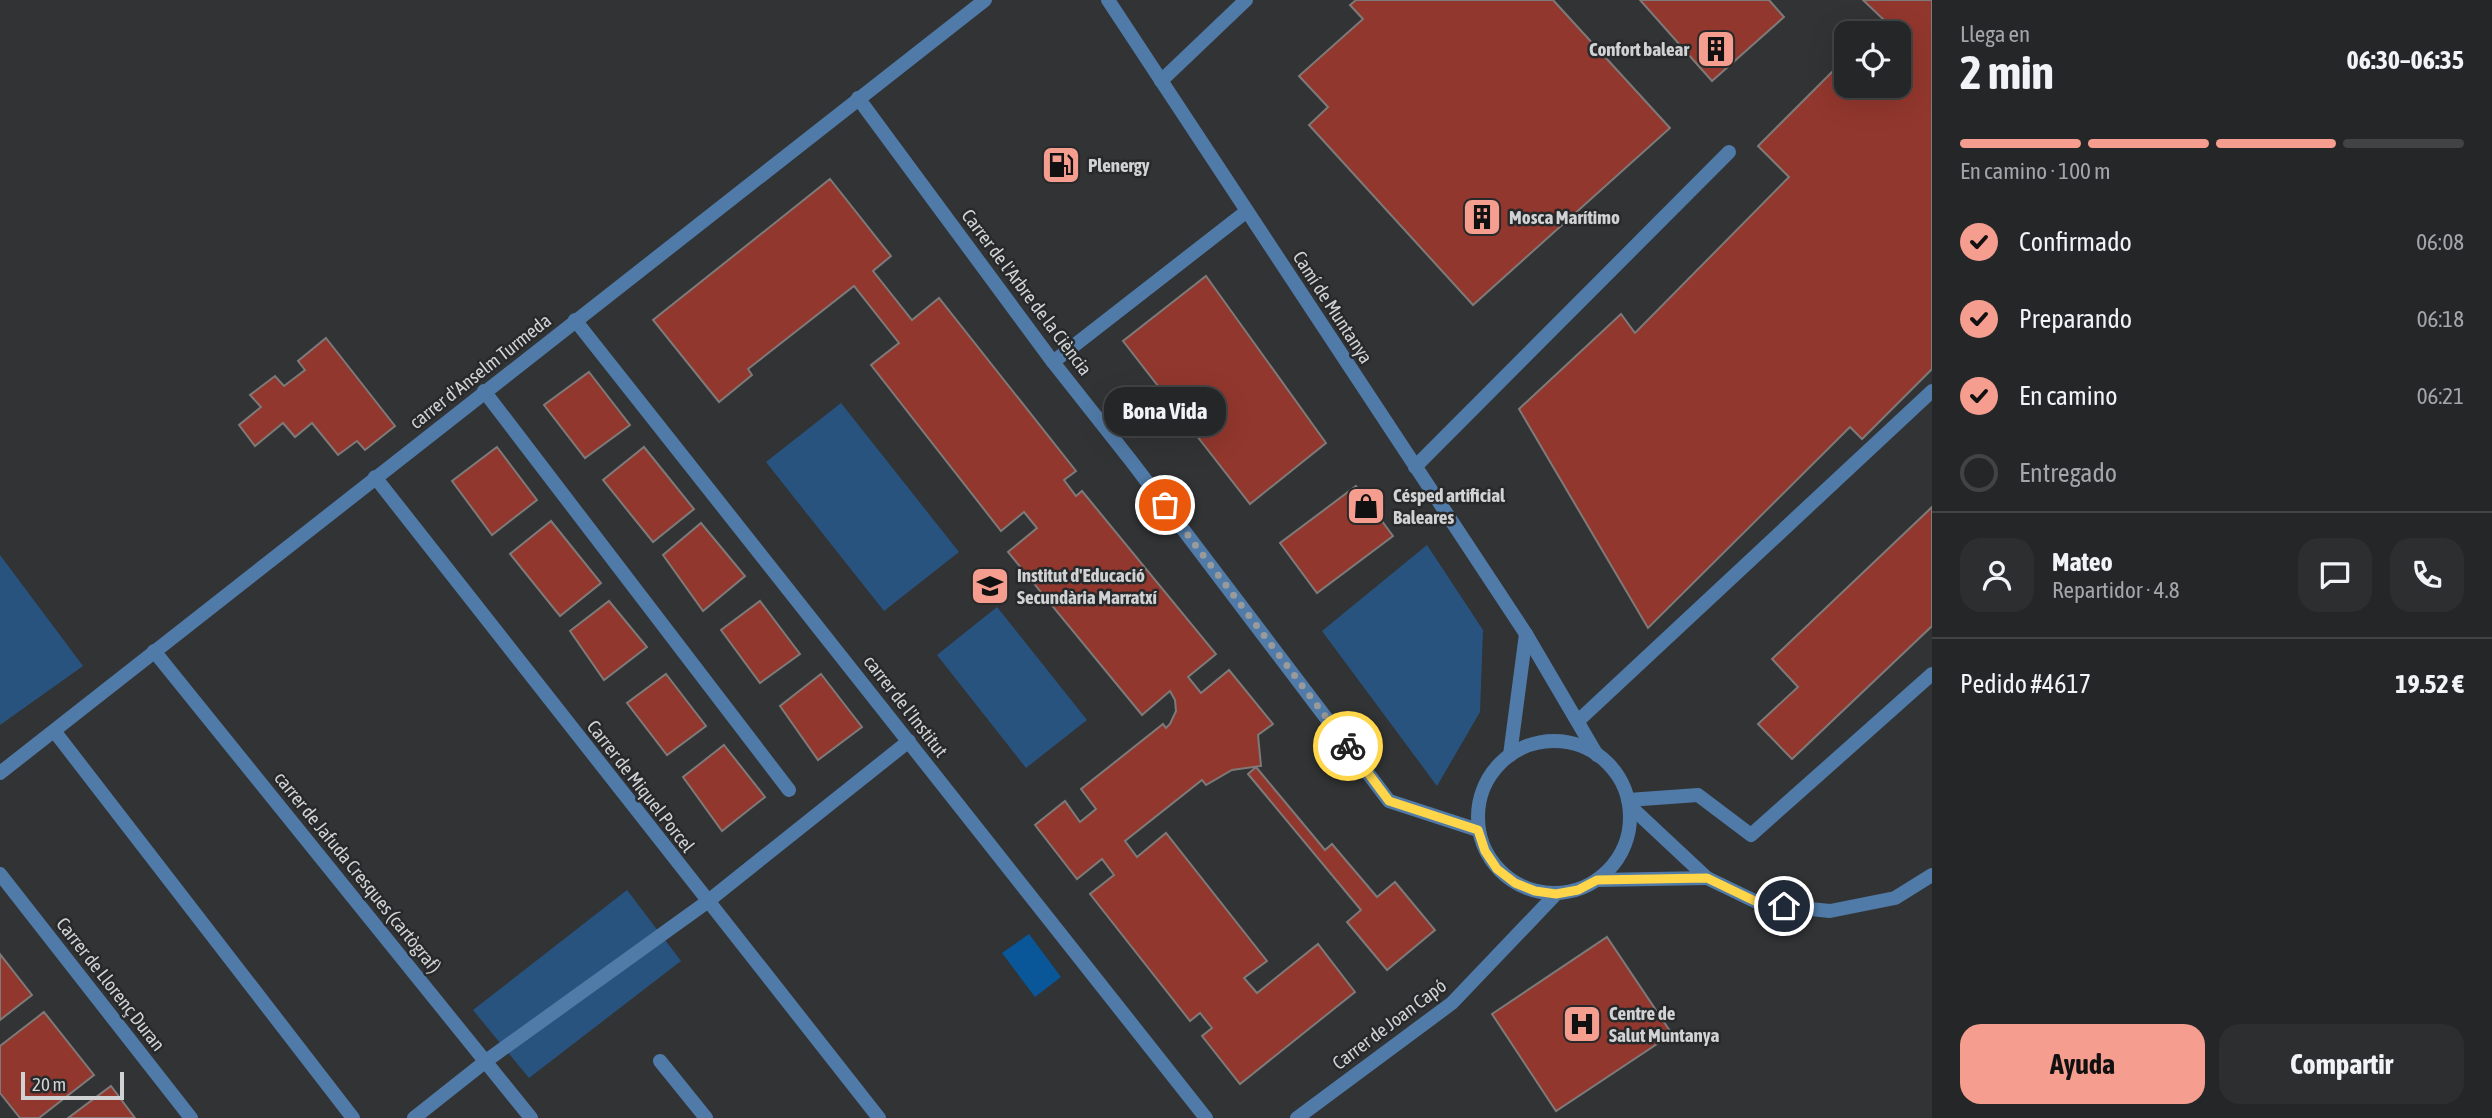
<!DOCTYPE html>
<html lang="es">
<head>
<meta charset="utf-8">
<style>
	body { margin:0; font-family:"Asap Condensed",sans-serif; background:#2d2e30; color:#f1f3f6; height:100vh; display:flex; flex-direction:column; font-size:26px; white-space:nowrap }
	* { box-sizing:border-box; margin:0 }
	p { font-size:23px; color:#a3a5a8 }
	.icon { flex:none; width:38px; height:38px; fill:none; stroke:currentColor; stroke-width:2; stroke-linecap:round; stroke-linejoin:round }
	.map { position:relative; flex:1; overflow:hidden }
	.side { display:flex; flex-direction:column; background:#252628; width:560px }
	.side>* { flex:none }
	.fabs { position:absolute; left:1834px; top:21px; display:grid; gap:14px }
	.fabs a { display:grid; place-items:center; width:77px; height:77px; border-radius:14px; background:#252628; box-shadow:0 7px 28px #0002,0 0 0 2px #424345; font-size:35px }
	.scale { position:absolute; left:21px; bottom:18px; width:103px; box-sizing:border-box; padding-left:7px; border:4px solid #d0d2d3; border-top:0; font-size:19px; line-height:24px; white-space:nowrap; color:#d0d2d3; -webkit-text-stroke:5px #27292b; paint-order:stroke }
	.pin { position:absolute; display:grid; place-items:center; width:60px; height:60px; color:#fff; margin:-30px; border:4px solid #fff; border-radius:50%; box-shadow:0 2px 7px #0007 }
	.courier { position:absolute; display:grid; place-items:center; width:70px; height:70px; margin:-35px; border:5px solid #ffd54a; border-radius:50%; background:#fff; color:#222; box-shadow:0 2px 9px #0007 }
	.bubble { position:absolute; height:49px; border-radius:21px; background:#252628; box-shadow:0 7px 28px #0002,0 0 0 2px #424345; font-size:23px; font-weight:700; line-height:49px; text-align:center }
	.summary em { font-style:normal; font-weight:700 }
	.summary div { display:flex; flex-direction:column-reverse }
	.summary { display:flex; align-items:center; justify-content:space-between; height:119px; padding:0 28px }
	h1 { font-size:46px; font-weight:700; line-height:52px }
	.bar { display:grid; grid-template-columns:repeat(4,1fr); gap:10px 7px; align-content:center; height:84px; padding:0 28px }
	.bar i { height:9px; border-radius:5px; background:#424345 }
	.bar .current { background:#f59d8f }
	.bar p { grid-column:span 4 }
	.line { display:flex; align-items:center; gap:18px; padding:0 28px; border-top:2px solid #424345 }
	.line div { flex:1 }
	.round { display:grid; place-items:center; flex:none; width:74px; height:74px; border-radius:21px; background:#2d2e30 }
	ol { padding:0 28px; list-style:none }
	li { display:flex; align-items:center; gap:21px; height:77px }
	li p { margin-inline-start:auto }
	li .icon { padding:7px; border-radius:50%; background:#f59d8f; color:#111; stroke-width:4 }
	li:last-child { color:#a3a5a8 }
	li i { width:38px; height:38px; border:4px solid #424345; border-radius:50% }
	.cta { display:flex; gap:14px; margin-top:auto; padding:14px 28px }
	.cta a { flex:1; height:80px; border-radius:21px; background:#f59d8f; color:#111; font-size:28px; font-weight:700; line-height:80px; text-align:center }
	.cta a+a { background:#2d2e30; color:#f1f3f6 }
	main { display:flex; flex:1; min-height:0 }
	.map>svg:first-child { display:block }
	.green { fill:#29537f }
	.water { fill:#095798 }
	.building { fill:#92372d; stroke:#7e7a79; stroke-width:2 }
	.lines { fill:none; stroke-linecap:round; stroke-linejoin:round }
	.lane { stroke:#507aa7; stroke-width:14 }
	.street { stroke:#507aa7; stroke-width:14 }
	.done { stroke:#989a9c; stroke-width:7; stroke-dasharray:0 12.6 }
	.route { stroke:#ffd54a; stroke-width:9 }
	.labels { text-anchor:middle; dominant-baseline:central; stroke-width:5; stroke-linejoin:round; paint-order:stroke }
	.poi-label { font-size:19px; font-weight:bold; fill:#d0d2d3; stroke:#27292b; text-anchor:start }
	.street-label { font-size:19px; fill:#d0d2d3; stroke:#27292b }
</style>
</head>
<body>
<main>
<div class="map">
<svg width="1932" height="1118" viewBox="0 0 1932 1118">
	<rect width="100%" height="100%" fill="#313335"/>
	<!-- green -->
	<g class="green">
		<path d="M 841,403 L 959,552 L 884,611 L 766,462 Z"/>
		<path d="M 1427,545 L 1483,630 L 1480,712 L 1437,786 L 1322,631 Z"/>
		<path d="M 0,555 L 83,666 L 0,725 Z"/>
		<path d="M 997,607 L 1087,720 L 1026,768 L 937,655 Z"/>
		<path d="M 627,890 L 681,961 L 529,1078 L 473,1010 Z"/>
	</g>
	<!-- water -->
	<path class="water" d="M 1029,934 L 1061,977 L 1035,997 L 1002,953 Z"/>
	<!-- building -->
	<g class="building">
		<path d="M 1356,0 L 1553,0 L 1670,128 L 1473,305 L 1309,125 L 1328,107 L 1299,76 L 1363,19 L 1350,5 Z"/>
		<path d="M 1640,0 L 1769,0 L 1784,17 L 1712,81 Z"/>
		<path d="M 1863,0 L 1932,0 L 1932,369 L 1862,439 L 1850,427 L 1648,628 L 1519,409 L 1621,314 L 1635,333 L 1789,177 L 1758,146 L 1846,58 L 1846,86 L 1899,86 L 1899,33 L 1871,33 L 1884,20 Z"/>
		<path d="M 830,179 L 891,256 L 873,271 L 912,320 L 939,298 L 1076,471 L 1064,480 L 1076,496 L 1082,491 L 1216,654 L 1188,677 L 1201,693 L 1229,670 L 1273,724 L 1258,735 L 1261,766 L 1232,770 L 1206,785 L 1202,780 L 1125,841 L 1137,857 L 1166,833 L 1267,961 L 1244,978 L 1257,993 L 1318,944 L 1355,992 L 1240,1084 L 1202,1036 L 1212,1028 L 1200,1013 L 1190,1021 L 1090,894 L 1114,875 L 1102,859 L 1077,879 L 1035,825 L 1065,801 L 1080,822 L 1096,809 L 1081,789 L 1163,724 L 1166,728 L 1170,724 L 1176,711 L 1175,700 L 1170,691 L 1142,715 L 1008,552 L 1037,528 L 1024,512 L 1001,531 L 871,365 L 899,343 L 854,286 L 748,369 L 752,375 L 719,402 L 653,320 Z"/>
		<path d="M 1206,276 L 1326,443 L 1250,504 L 1123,341 Z"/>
		<path d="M 326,338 L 395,426 L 365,450 L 357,441 L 338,455 L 312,423 L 295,437 L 283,423 L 255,446 L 239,425 L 261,407 L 250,395 L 275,376 L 284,386 L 305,370 L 298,361 Z"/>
		<path d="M 589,372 L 630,425 L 585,458 L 544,405 Z"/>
		<path d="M 497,447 L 537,500 L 492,535 L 452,481 Z"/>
		<path d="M 644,447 L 694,509 L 653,542 L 603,480 Z"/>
		<path d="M 1356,486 L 1393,536 L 1317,593 L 1280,543 Z"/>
		<path d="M 1932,507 L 1932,626 L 1792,759 L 1758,724 L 1798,687 L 1772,659 Z"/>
		<path d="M 551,521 L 601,583 L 560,616 L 510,554 Z"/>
		<path d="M 701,523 L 745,576 L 703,611 L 663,555 Z"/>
		<path d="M 609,601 L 647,647 L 604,680 L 570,631 Z"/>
		<path d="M 760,601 L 800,654 L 760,683 L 721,630 Z"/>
		<path d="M 666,674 L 706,726 L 667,755 L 627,703 Z"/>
		<path d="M 821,674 L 862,727 L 818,760 L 780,706 Z"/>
		<path d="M 724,745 L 765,797 L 722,831 L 683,777 Z"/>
		<path d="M 1256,767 L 1325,850 L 1332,844 L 1377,897 L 1395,882 L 1435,930 L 1387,970 L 1347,922 L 1361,910 L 1248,774 Z"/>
		<path d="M 1607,937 L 1672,1034 L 1556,1111 L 1492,1014 Z"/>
		<path d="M 0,954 L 32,995 L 0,1020 Z"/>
		<path d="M 44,1012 L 94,1075 L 39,1118 L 20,1118 L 0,1093 L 0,1046 Z"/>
		<path d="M 111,1086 L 135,1118 L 68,1118 Z"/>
	</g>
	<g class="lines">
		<!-- lane -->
		<g class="lane">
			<path d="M 1053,362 L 1247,211"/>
			<path d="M 484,391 L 789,790"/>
			<path d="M 1415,467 L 1729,152"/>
			<path d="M 1578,721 L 1932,391"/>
			<path d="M 55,732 L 353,1118"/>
			<path d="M 1628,800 L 1698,795 L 1751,835 L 1932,674"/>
			<path d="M 660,1061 L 706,1118"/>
		</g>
		<!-- street -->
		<g class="street">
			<path d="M 1108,0 L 1526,634 L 1597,755"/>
			<path d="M 1161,81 L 1246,0"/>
			<path d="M 858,98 L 1053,362 L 1132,462 L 1389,801 L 1478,830"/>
			<path d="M 575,320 L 1206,1118"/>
			<path d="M 375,477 L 879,1118"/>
			<path d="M 154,651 L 531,1118"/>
			<circle cx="1554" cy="817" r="76"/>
			<path d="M 1510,755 L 1526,634"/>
			<path d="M 0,773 L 985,0"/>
			<path d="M 1630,806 L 1707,878 L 1761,904 L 1830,911 L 1895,898 L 1932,875"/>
			<path d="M 0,874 L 191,1118"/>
			<path d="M 1597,880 L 1707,878"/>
			<path d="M 414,1118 L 486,1061 L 707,902 L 909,741"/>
			<path d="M 1297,1118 L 1452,1003 L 1556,894"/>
		</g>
	</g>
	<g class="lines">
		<!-- done -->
		<path class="done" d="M 1165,505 L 1348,746"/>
		<!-- route -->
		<path class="route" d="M 1348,746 L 1389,801 L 1478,830 L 1485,851 L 1497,869 L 1515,883 L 1535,891 L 1556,894 L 1578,890 L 1597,880 L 1707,878 L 1761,904 L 1784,906"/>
	</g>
	<!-- icons -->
	<defs>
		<g id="building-square" transform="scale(2.0125)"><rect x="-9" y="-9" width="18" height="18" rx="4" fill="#f59d8f" stroke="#27292b"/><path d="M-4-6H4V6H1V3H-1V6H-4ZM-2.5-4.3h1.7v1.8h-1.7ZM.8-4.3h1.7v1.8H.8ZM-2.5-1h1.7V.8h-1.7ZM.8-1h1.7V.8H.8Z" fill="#111"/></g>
		<g id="fuel-square" transform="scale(2.0125)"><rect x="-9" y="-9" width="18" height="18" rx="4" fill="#f59d8f" stroke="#27292b"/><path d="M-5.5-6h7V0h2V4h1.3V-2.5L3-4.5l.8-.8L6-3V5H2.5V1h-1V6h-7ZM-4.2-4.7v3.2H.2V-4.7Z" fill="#111"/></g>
		<g id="shop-square" transform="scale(2.0125)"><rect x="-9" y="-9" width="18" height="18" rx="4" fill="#f59d8f" stroke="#27292b"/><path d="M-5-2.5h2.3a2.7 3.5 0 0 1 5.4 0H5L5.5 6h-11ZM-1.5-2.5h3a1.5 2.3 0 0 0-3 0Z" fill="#111"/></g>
		<g id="school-square" transform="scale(2.0125)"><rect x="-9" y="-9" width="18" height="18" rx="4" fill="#f59d8f" stroke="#27292b"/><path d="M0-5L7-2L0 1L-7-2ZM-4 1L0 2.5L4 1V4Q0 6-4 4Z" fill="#111"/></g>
		<g id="hospital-square" transform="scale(2.0125)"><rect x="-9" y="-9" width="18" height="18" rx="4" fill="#f59d8f" stroke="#27292b"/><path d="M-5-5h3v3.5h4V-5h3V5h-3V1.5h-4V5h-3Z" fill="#111"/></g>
	</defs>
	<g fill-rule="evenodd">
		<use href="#building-square" x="1716" y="49"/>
		<use href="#fuel-square" x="1061" y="165"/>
		<use href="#building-square" x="1482" y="217"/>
		<use href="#shop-square" x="1366" y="506"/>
		<use href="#school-square" x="990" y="586"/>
		<use href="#hospital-square" x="1582" y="1024"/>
	</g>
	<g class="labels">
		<!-- poi labels -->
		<g class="poi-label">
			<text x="1689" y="49" text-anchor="end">Confort balear</text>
			<text x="1088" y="165">Plenergy</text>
			<text x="1509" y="217">Mosca Marítimo</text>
			<text x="1393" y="495">Césped artificial<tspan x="1393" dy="22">Baleares</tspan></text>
			<text x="1017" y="575">Institut d'Educació<tspan x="1017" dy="22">Secundària Marratxí</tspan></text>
			<text x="1609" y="1013">Centre de<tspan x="1609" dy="22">Salut Muntanya</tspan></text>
		</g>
		<!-- street labels -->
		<g class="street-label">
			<text transform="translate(1027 292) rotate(53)">Carrer de l'Arbre de la Ciència</text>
			<text transform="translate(1333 307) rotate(57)">Camí de Muntanya</text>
			<text transform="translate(480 371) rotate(-38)">carrer d'Anselm Turmeda</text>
			<text transform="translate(906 706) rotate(52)">carrer de l'Institut</text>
			<text transform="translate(641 786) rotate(52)">Carrer de Miquel Porcel</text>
			<text transform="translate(358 872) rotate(51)">carrer de Jafuda Cresques (cartògraf)</text>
			<text transform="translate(111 984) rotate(52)">Carrer de Llorenç Duran</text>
			<text transform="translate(1389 1024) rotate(-37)">Carrer de Joan Capó</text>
		</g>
	</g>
</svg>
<div class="fabs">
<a><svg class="icon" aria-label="locate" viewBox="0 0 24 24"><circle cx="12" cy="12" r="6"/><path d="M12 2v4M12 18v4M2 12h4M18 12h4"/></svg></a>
</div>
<div class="scale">20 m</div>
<div class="pin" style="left:1165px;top:505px;background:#ea580c"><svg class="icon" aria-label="bag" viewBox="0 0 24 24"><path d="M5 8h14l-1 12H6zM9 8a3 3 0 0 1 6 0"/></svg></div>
<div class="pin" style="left:1784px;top:906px;background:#1f2937"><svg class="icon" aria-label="home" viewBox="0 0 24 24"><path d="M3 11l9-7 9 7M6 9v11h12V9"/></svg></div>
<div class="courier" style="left:1348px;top:746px"><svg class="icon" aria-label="bike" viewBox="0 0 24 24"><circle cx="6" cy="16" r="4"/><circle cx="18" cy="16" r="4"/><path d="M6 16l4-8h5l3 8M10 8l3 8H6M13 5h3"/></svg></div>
<div class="bubble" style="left:1104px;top:387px;width:122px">Bona Vida</div>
</div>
<section class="side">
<div class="summary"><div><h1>2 min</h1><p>Llega en</p></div><em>06:30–06:35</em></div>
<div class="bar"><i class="current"></i><i class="current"></i><i class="current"></i><i></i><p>En camino · 100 m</p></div>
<ol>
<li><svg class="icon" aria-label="check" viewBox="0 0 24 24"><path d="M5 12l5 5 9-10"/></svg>Confirmado<p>06:08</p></li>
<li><svg class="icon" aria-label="check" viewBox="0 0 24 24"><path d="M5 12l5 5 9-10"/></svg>Preparando<p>06:18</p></li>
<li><svg class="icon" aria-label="check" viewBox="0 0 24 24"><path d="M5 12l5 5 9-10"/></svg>En camino<p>06:21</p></li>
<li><i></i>Entregado</li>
</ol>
<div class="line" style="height:126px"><a class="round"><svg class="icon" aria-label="person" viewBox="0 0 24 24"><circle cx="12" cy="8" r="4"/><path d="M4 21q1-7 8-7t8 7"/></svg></a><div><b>Mateo</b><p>Repartidor · 4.8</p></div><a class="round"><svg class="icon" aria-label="chat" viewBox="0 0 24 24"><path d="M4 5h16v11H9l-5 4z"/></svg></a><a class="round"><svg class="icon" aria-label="phone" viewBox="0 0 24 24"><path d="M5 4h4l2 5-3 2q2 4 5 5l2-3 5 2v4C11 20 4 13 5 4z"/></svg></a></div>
<div class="line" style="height:91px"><div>Pedido #4617</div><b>19.52 €</b></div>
<div class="cta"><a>Ayuda</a><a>Compartir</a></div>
</section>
</main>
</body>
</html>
